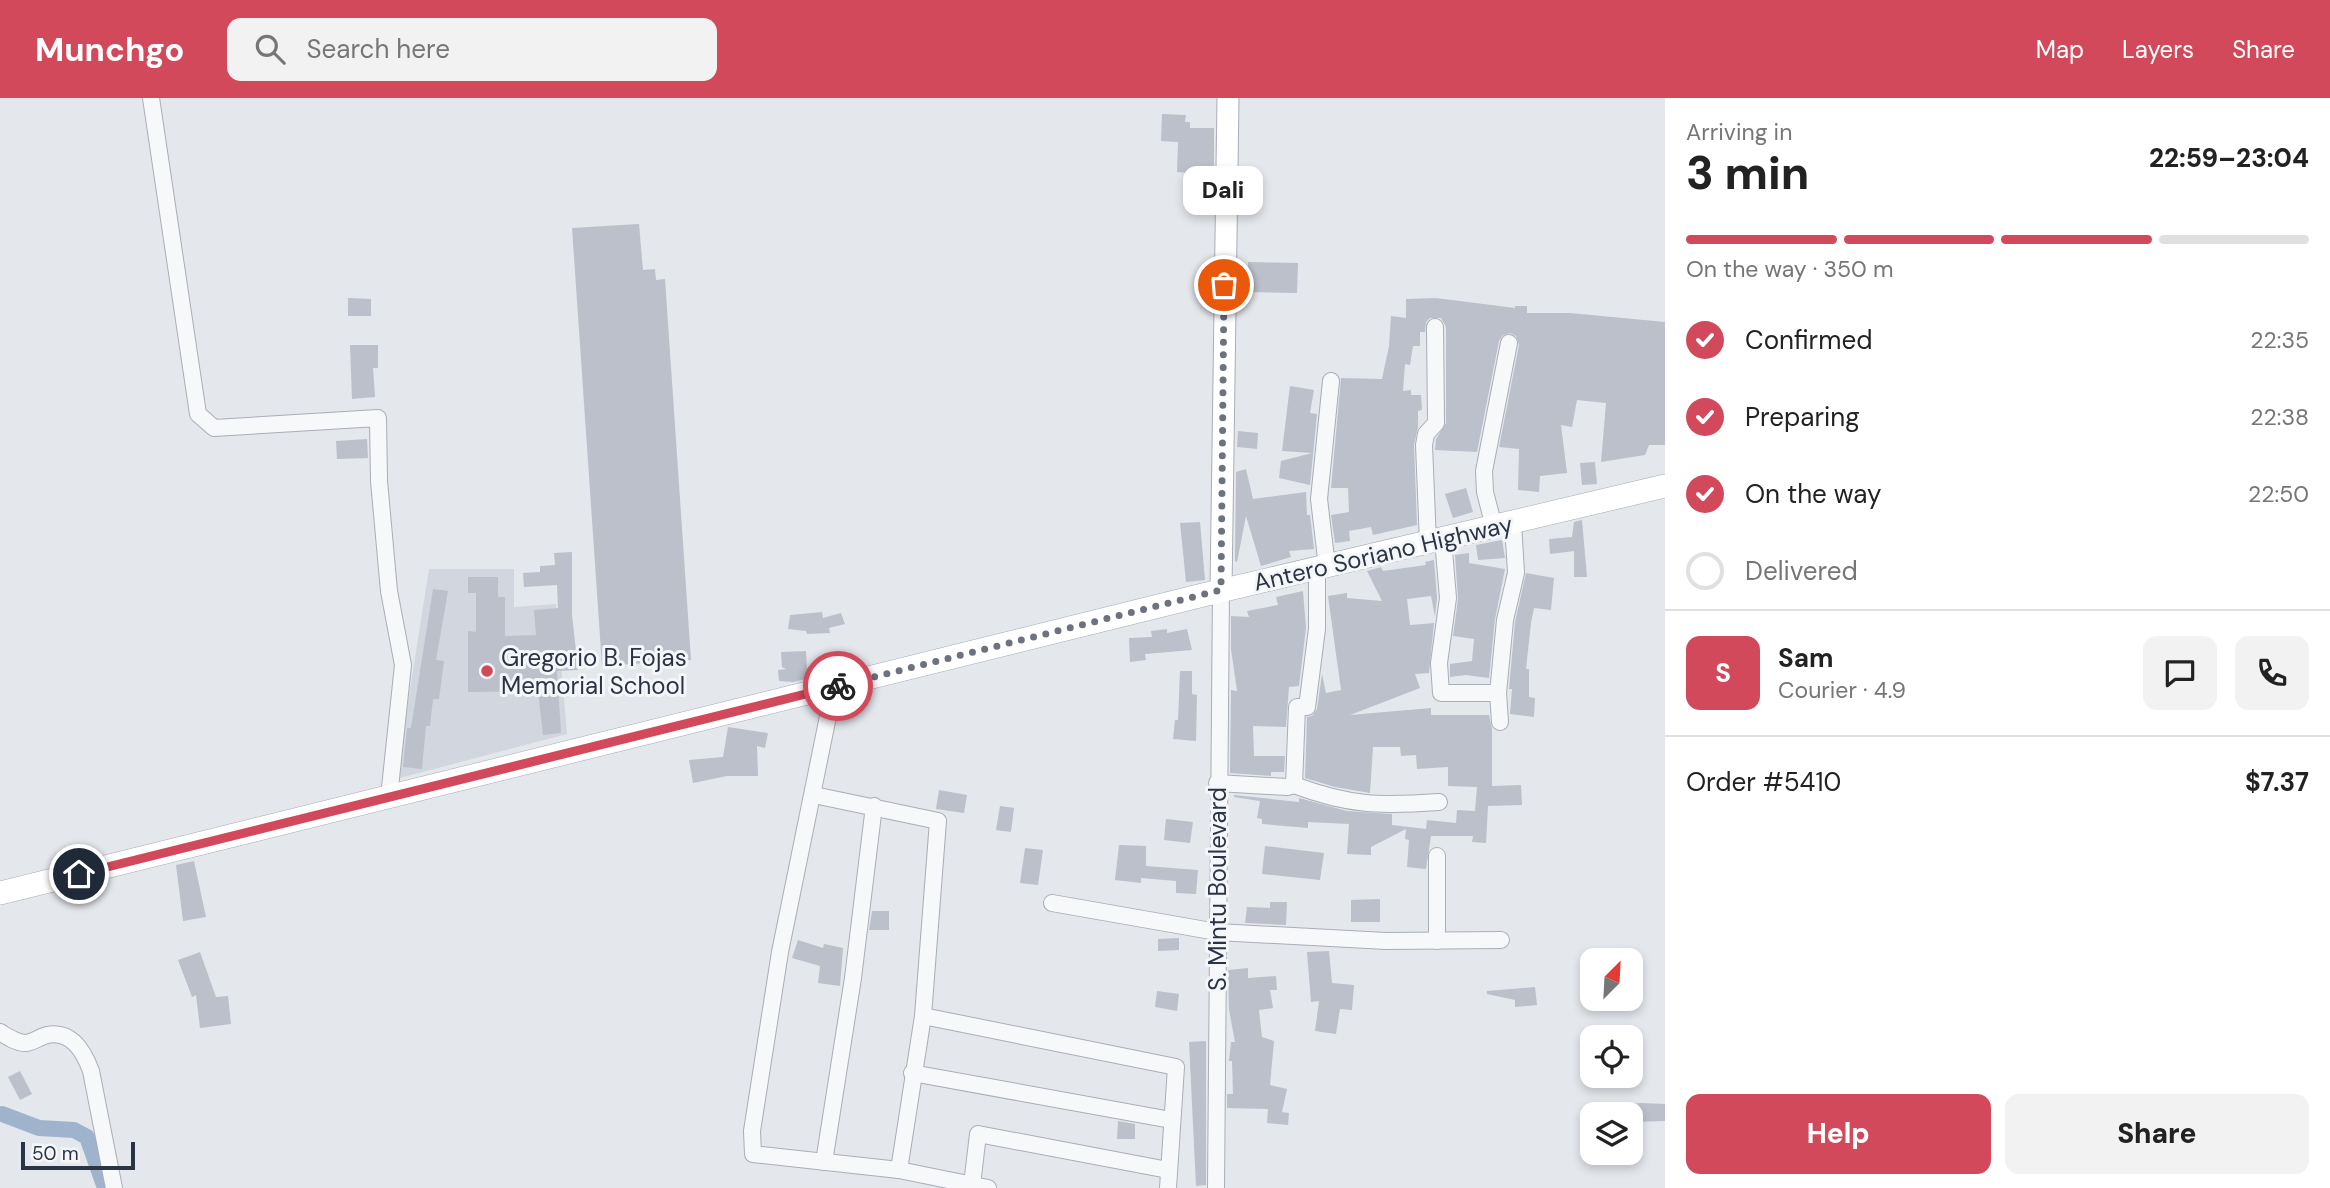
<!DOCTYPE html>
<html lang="en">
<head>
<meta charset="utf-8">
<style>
	body { margin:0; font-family:"DM Sans",sans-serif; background:#f2f2f2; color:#222; height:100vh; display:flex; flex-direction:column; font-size:26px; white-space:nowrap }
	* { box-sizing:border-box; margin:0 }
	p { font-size:23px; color:#767676 }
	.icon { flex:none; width:38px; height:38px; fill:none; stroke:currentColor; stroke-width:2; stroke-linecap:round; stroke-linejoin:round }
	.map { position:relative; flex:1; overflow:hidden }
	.sheet { display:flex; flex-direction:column; background:#fff; width:665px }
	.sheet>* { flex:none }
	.needle { width:46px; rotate:24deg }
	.tools { position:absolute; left:1580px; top:850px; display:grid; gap:14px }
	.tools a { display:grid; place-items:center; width:63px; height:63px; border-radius:14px; background:#fff; box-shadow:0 4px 10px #0003; font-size:35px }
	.scale { position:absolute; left:21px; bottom:18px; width:114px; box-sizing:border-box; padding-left:7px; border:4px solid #2b3445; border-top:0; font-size:19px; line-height:24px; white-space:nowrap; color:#2b3445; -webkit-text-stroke:5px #f4f6f9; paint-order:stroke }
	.pin { position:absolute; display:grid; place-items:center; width:60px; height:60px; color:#fff; margin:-30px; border:4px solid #fff; border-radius:50%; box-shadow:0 2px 7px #0007 }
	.courier { position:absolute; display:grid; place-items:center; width:70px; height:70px; margin:-35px; border:5px solid #d1495b; border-radius:50%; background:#fff; color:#222; box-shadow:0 2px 9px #0007 }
	.bubble { position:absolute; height:49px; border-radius:14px; background:#fff; box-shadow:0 4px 10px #0003; font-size:23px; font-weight:800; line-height:49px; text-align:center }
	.summary em { font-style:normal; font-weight:800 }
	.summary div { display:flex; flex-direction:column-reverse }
	.summary { display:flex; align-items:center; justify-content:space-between; height:119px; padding:0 21px }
	h1 { font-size:46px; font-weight:800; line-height:52px }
	.bar { display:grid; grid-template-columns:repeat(4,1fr); gap:10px 7px; align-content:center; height:84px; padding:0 21px }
	.bar i { height:9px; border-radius:5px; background:#e0e0e0 }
	.bar .current { background:#d1495b }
	.bar p { grid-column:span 4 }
	.line { display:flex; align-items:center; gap:18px; padding:0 21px; border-top:2px solid #e0e0e0 }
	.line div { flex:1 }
	.round { display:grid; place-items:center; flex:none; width:74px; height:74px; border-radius:14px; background:#f2f2f2 }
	ol { padding:0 21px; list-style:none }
	li { display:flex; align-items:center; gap:21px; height:77px }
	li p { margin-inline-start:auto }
	li .icon { padding:7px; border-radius:50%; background:#d1495b; color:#fff; stroke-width:4 }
	li:last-child { color:#767676 }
	li i { width:38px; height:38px; border:4px solid #e0e0e0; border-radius:50% }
	.button { display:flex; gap:14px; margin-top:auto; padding:14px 21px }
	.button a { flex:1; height:80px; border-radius:14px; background:#d1495b; color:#fff; font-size:28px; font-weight:800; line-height:80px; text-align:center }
	.button a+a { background:#f2f2f2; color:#222 }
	header { display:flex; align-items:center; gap:42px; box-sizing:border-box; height:98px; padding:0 35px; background:#d1495b; color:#fff }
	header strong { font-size:33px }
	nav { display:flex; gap:38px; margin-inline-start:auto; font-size:24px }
	.search { width:490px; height:63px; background:#f2f2f2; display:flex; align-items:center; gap:18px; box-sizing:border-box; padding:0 24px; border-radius:14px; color:#767676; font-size:26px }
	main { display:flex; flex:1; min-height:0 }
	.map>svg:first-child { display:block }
	.built { fill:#d2d6de }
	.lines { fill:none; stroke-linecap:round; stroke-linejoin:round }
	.canal { stroke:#9fb4cc; stroke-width:16 }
	.building { fill:#bbc0ca }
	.street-casing { stroke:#a9aeb7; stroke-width:18 }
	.secondary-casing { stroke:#a9aeb7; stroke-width:23 }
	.primary-casing { stroke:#a3abb8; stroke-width:24 }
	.street { stroke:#f7f8fa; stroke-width:16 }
	.secondary { stroke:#fff; stroke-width:21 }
	.primary { stroke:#fff; stroke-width:23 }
	.done { stroke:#6c737f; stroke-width:7; stroke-dasharray:0 12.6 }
	.route { stroke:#d1495b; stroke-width:9 }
	.poi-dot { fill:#d1495b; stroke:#f4f6f9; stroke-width:2.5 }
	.labels { text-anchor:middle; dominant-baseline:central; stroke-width:6; stroke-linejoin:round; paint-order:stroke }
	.street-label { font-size:24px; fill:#2b3445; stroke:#f4f6f9 }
	.poi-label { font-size:24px; fill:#2b3445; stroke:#f4f6f9; text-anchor:start }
</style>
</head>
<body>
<header>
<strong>Munchgo</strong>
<div class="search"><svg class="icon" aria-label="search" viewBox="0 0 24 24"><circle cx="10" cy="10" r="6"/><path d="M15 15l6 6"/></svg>Search here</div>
<nav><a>Map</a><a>Layers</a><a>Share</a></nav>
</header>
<main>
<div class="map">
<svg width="1665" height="1090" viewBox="0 0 1665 1090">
	<rect width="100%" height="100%" fill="#e4e7ec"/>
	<!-- built -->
	<path class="built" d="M 429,471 L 514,471 L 514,509 L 556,506 L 567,636 L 396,681 Z"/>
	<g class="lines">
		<!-- canal -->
		<path class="canal" d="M 2,1016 L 39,1030 L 74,1032 L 87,1039 L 105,1090"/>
	</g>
	<!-- building -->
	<g class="building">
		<path d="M 1162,16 L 1186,17 L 1185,24 L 1190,24 L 1190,30 L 1214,30 L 1214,82 L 1194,82 L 1194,75 L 1177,74 L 1178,44 L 1161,43 Z"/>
		<path d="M 639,126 L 643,172 L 655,171 L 656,182 L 665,181 L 691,562 L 602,568 L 572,130 Z"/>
		<path d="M 1248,164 L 1298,165 L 1297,195 L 1248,194 Z"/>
		<path d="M 348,200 L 371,201 L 371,218 L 348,218 Z"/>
		<path d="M 1436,200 L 1515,210 L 1515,208 L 1527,208 L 1527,215 L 1570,215 L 1665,224 L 1665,347 L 1649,347 L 1645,357 L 1601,364 L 1606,305 L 1577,302 L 1572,329 L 1561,327 L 1567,375 L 1540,378 L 1539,394 L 1518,392 L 1519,351 L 1499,349 L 1519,247 L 1516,238 L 1510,235 L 1502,238 L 1499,243 L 1477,354 L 1435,352 L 1436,341 L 1446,325 L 1446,229 L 1441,220 L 1430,220 L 1426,224 L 1425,234 L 1420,234 L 1420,248 L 1413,248 L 1410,267 L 1405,266 L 1403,293 L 1411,292 L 1411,297 L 1421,297 L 1422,312 L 1418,313 L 1418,329 L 1414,347 L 1417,427 L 1373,437 L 1371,429 L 1349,433 L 1350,443 L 1335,445 L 1331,417 L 1349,414 L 1348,390 L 1331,390 L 1341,280 L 1382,281 L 1389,248 L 1391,218 L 1406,220 L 1406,201 Z"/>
		<path d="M 350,247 L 378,247 L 378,270 L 373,270 L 375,299 L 352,301 Z"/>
		<path d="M 1290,288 L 1314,292 L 1310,315 L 1317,316 L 1310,387 L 1279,380 L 1281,363 L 1312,355 L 1282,353 Z"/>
		<path d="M 1238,333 L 1258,335 L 1257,351 L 1237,349 Z"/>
		<path d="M 367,341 L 368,360 L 337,361 L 336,343 Z"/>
		<path d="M 1595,364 L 1597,386 L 1582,387 L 1580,365 Z"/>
		<path d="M 1246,371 L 1253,401 L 1306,394 L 1307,417 L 1310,417 L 1314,451 L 1289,453 L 1291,459 L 1261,468 L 1246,418 L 1237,464 L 1235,463 L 1236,374 Z"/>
		<path d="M 1466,390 L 1473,414 L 1453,420 L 1445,396 Z"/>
		<path d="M 1582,422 L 1587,479 L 1574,479 L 1574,453 L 1550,456 L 1549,441 L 1572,439 L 1574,424 Z"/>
		<path d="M 1200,424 L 1205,482 L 1186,484 L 1180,425 Z"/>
		<path d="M 1502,442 L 1505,460 L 1478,462 L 1476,447 Z"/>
		<path d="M 572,454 L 572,516 L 578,572 L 557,573 L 561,635 L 543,637 L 538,593 L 468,594 L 468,533 L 476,534 L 476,495 L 468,495 L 468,479 L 498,479 L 498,499 L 505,499 L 505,538 L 536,537 L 534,512 L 558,510 L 557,487 L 524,489 L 523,475 L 540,474 L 540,468 L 555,467 L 554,455 Z"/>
		<path d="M 1469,455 L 1469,465 L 1505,471 L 1495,521 L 1489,580 L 1466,577 L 1450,579 L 1450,566 L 1472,563 L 1474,541 L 1453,538 L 1458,501 L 1455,457 Z"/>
		<path d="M 1434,462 L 1437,500 L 1435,519 L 1431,498 L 1407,501 L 1410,527 L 1434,525 L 1429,575 L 1415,576 L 1420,590 L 1350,617 L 1431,610 L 1431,617 L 1489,617 L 1492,631 L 1492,688 L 1521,687 L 1522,707 L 1488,708 L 1486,745 L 1472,744 L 1473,738 L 1431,738 L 1426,771 L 1407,769 L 1409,742 L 1405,741 L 1406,731 L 1371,749 L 1371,757 L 1347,756 L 1349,726 L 1308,724 L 1308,730 L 1262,726 L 1262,721 L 1257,720 L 1260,703 L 1234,699 L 1234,697 L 1299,704 L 1299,700 L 1347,713 L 1392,716 L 1392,727 L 1426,731 L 1427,722 L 1456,725 L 1457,712 L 1475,713 L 1477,689 L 1448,688 L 1448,669 L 1417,671 L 1416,657 L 1401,658 L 1400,649 L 1373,649 L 1370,695 L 1335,689 L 1305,680 L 1307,619 L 1312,618 L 1317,611 L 1322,576 L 1326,595 L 1341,592 L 1328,498 L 1347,495 L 1347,500 L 1382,503 L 1367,473 L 1381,469 L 1383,473 L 1426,467 L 1425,464 Z"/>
		<path d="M 1526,475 L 1554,480 L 1551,512 L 1534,510 L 1531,525 L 1526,571 L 1529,571 L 1529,599 L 1535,600 L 1534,619 L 1510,616 L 1512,591 L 1509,591 L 1515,524 Z"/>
		<path d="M 433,491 L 448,493 L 436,562 L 444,563 L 439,601 L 433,601 L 430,628 L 426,628 L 422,671 L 403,669 L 407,630 L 411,630 Z"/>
		<path d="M 1303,493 L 1306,530 L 1299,588 L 1289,589 L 1286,629 L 1253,628 L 1254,658 L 1285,658 L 1284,674 L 1271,674 L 1271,678 L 1230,675 L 1231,592 L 1237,593 L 1231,551 L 1231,518 L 1249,519 L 1247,513 L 1278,507 L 1276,499 Z"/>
		<path d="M 822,514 L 823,520 L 841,515 L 845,526 L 829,530 L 830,535 L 807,536 L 806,533 L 788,531 L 790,517 Z"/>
		<path d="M 1167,531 L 1167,535 L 1187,531 L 1192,552 L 1145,556 L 1146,562 L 1130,564 L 1129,540 L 1152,539 L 1151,533 Z"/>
		<path d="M 806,553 L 807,570 L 834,568 L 834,574 L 793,584 L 779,583 L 778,572 L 786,571 L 782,569 L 781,554 Z"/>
		<path d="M 1180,573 L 1192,573 L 1192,596 L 1197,597 L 1196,643 L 1173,641 L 1175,622 L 1178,622 Z"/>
		<path d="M 728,629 L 768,635 L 765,650 L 757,648 L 758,678 L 727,678 L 693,685 L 689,662 L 723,659 Z"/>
		<path d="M 939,692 L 967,697 L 964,715 L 936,711 Z"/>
		<path d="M 1000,708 L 1014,710 L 1011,734 L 996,732 Z"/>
		<path d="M 1166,721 L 1193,724 L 1190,745 L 1164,742 Z"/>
		<path d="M 1119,747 L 1146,748 L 1146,768 L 1198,772 L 1196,796 L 1176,795 L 1176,783 L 1141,780 L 1141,785 L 1115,782 Z"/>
		<path d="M 1265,748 L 1324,755 L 1320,782 L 1262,776 Z"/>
		<path d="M 1025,750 L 1043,752 L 1038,787 L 1020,785 Z"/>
		<path d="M 194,763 L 206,819 L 183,823 L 176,767 Z"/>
		<path d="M 1380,801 L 1380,824 L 1351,824 L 1351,802 Z"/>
		<path d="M 1270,804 L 1287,804 L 1286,827 L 1245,825 L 1247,809 L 1270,810 Z"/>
		<path d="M 872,813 L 889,813 L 889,832 L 869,832 Z"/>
		<path d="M 1179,840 L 1179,852 L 1158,853 L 1158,841 Z"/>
		<path d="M 798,842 L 823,850 L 824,846 L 843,850 L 840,888 L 818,885 L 820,868 L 792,860 Z"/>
		<path d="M 1329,853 L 1332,885 L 1354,887 L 1352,912 L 1340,911 L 1336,936 L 1315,933 L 1319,903 L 1311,904 L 1307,854 Z"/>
		<path d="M 200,854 L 216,899 L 228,898 L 231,926 L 200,930 L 196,897 L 192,899 L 178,862 Z"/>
		<path d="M 1248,870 L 1248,880 L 1276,878 L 1277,892 L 1270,892 L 1273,910 L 1259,912 L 1262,939 L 1274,943 L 1270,987 L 1287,991 L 1282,1014 L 1289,1015 L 1288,1027 L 1267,1025 L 1268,1011 L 1227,1010 L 1227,996 L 1233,996 L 1232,963 L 1229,963 L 1231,944 L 1235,944 L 1229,912 L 1228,872 Z"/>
		<path d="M 1535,889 L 1537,907 L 1515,909 L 1515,902 L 1487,896 L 1487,893 Z"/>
		<path d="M 1157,893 L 1179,896 L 1177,913 L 1155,909 Z"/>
		<path d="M 1206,943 L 1206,1087 L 1196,1088 L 1189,944 Z"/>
		<path d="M 20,973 L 32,996 L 20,1002 L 8,979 Z"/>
		<path d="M 1641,1005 L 1665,1006 L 1665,1023 L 1631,1024 L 1628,1006 Z"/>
		<path d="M 1118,1023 L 1135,1026 L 1135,1041 L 1117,1041 Z"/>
	</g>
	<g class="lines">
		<!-- street casing -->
		<g class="street-casing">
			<g id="street">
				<path d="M 151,0 L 198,316 L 214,330 L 378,320 L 379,383 L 389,493 L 403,567 L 389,699"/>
				<path d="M 1494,429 L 1485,394 L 1484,373 L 1509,245"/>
				<path d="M 1443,441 L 1448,500 L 1439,565 L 1441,595 L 1498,595 L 1505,522 L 1516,475 L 1513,425"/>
				<path d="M 1428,445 L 1424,347 L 1426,336 L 1436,325 L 1435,229"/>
				<path d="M 1327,469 L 1319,401 L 1331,283"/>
				<path d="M 1317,472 L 1317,531 L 1307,609 L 1297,609 L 1294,687 C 1350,708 1380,708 1439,704"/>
				<path d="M 834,589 L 780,854 L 752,1033 L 753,1056 L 899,1072 L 988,1090"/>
				<path d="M 1498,595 L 1500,624"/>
				<path d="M 1217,685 L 1287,689 L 1294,687"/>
				<path d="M 814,697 L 938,723 L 923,918 L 1176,969 L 1168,1090"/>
				<path d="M 1052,805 L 1217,834 L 1386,843 L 1501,842"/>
				<path d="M 1437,843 L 1437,758"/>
				<path d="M 0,934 C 8,939 16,945 26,945 C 33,944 40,939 47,937 C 72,932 84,954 91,973 L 114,1090"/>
				<path d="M 912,975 L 1171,1022"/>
				<path d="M 824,1064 L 853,880 L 874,708"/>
				<path d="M 899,1072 L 923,918"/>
				<path d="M 972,1087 L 978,1036 L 1168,1072"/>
				<path d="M 1216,1090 L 1221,492"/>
			</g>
		</g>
		<!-- secondary casing -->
		<g class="secondary-casing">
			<path id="secondary" d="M 1221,492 L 1228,0"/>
		</g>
		<!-- primary casing -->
		<g class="primary-casing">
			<path id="primary" d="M 0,795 L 1203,497 L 1665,388"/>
		</g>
		<!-- street -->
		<use href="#street" class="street"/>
		<!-- secondary -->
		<use href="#secondary" class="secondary"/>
		<!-- primary -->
		<use href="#primary" class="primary"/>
	</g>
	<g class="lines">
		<!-- done -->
		<path class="done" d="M 838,588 L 1221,492 L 1224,187"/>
		<!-- route -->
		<path class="route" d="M 79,776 L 838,588"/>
	</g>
	<!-- markers -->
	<circle class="poi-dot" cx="487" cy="573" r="7"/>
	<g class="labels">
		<!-- street labels -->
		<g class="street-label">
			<text transform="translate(1383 455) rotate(-13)">Antero Soriano Highway</text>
			<text transform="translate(1217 791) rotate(-90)">S. Mintu Boulevard</text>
		</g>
		<!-- poi labels -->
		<g class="poi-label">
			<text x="501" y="559">Gregorio B. Fojas<tspan x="501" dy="28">Memorial School</tspan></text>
		</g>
	</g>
</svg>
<div class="tools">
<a><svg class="needle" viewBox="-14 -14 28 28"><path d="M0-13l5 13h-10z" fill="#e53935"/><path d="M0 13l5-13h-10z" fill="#767676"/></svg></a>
<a><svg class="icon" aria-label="locate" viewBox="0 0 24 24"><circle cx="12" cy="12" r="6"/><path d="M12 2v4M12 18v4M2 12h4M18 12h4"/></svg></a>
<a><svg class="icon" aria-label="layers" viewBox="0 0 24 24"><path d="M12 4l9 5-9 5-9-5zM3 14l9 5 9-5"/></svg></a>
</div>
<div class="scale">50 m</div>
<div class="pin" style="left:1224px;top:187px;background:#ea580c"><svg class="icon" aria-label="bag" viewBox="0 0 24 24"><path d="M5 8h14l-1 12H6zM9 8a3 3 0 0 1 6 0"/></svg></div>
<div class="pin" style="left:79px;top:776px;background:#1f2937"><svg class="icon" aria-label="home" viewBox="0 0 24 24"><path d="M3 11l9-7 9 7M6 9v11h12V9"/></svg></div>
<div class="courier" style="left:838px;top:588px"><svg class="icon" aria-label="bike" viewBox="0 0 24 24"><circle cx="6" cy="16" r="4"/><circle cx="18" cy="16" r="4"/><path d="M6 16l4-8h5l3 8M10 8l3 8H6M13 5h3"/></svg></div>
<div class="bubble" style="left:1183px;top:68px;width:80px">Dali</div>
</div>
<section class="sheet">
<div class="summary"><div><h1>3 min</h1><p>Arriving in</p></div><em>22:59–23:04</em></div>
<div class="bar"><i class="current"></i><i class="current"></i><i class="current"></i><i></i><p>On the way · 350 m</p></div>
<ol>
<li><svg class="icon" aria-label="check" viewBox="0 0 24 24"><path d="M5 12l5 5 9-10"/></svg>Confirmed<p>22:35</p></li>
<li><svg class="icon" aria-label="check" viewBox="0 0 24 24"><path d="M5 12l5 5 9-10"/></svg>Preparing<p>22:38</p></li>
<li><svg class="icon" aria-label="check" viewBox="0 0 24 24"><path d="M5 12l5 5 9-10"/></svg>On the way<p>22:50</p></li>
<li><i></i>Delivered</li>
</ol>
<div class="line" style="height:126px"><b class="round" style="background:#d1495b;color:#fff">S</b><div><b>Sam</b><p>Courier · 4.9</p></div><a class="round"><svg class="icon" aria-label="chat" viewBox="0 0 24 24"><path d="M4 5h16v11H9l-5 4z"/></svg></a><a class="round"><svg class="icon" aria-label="phone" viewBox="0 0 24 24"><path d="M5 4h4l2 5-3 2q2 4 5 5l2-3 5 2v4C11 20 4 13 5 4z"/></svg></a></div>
<div class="line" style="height:91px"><div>Order #5410</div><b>$7.37</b></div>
<div class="button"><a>Help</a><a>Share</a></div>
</section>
</main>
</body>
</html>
